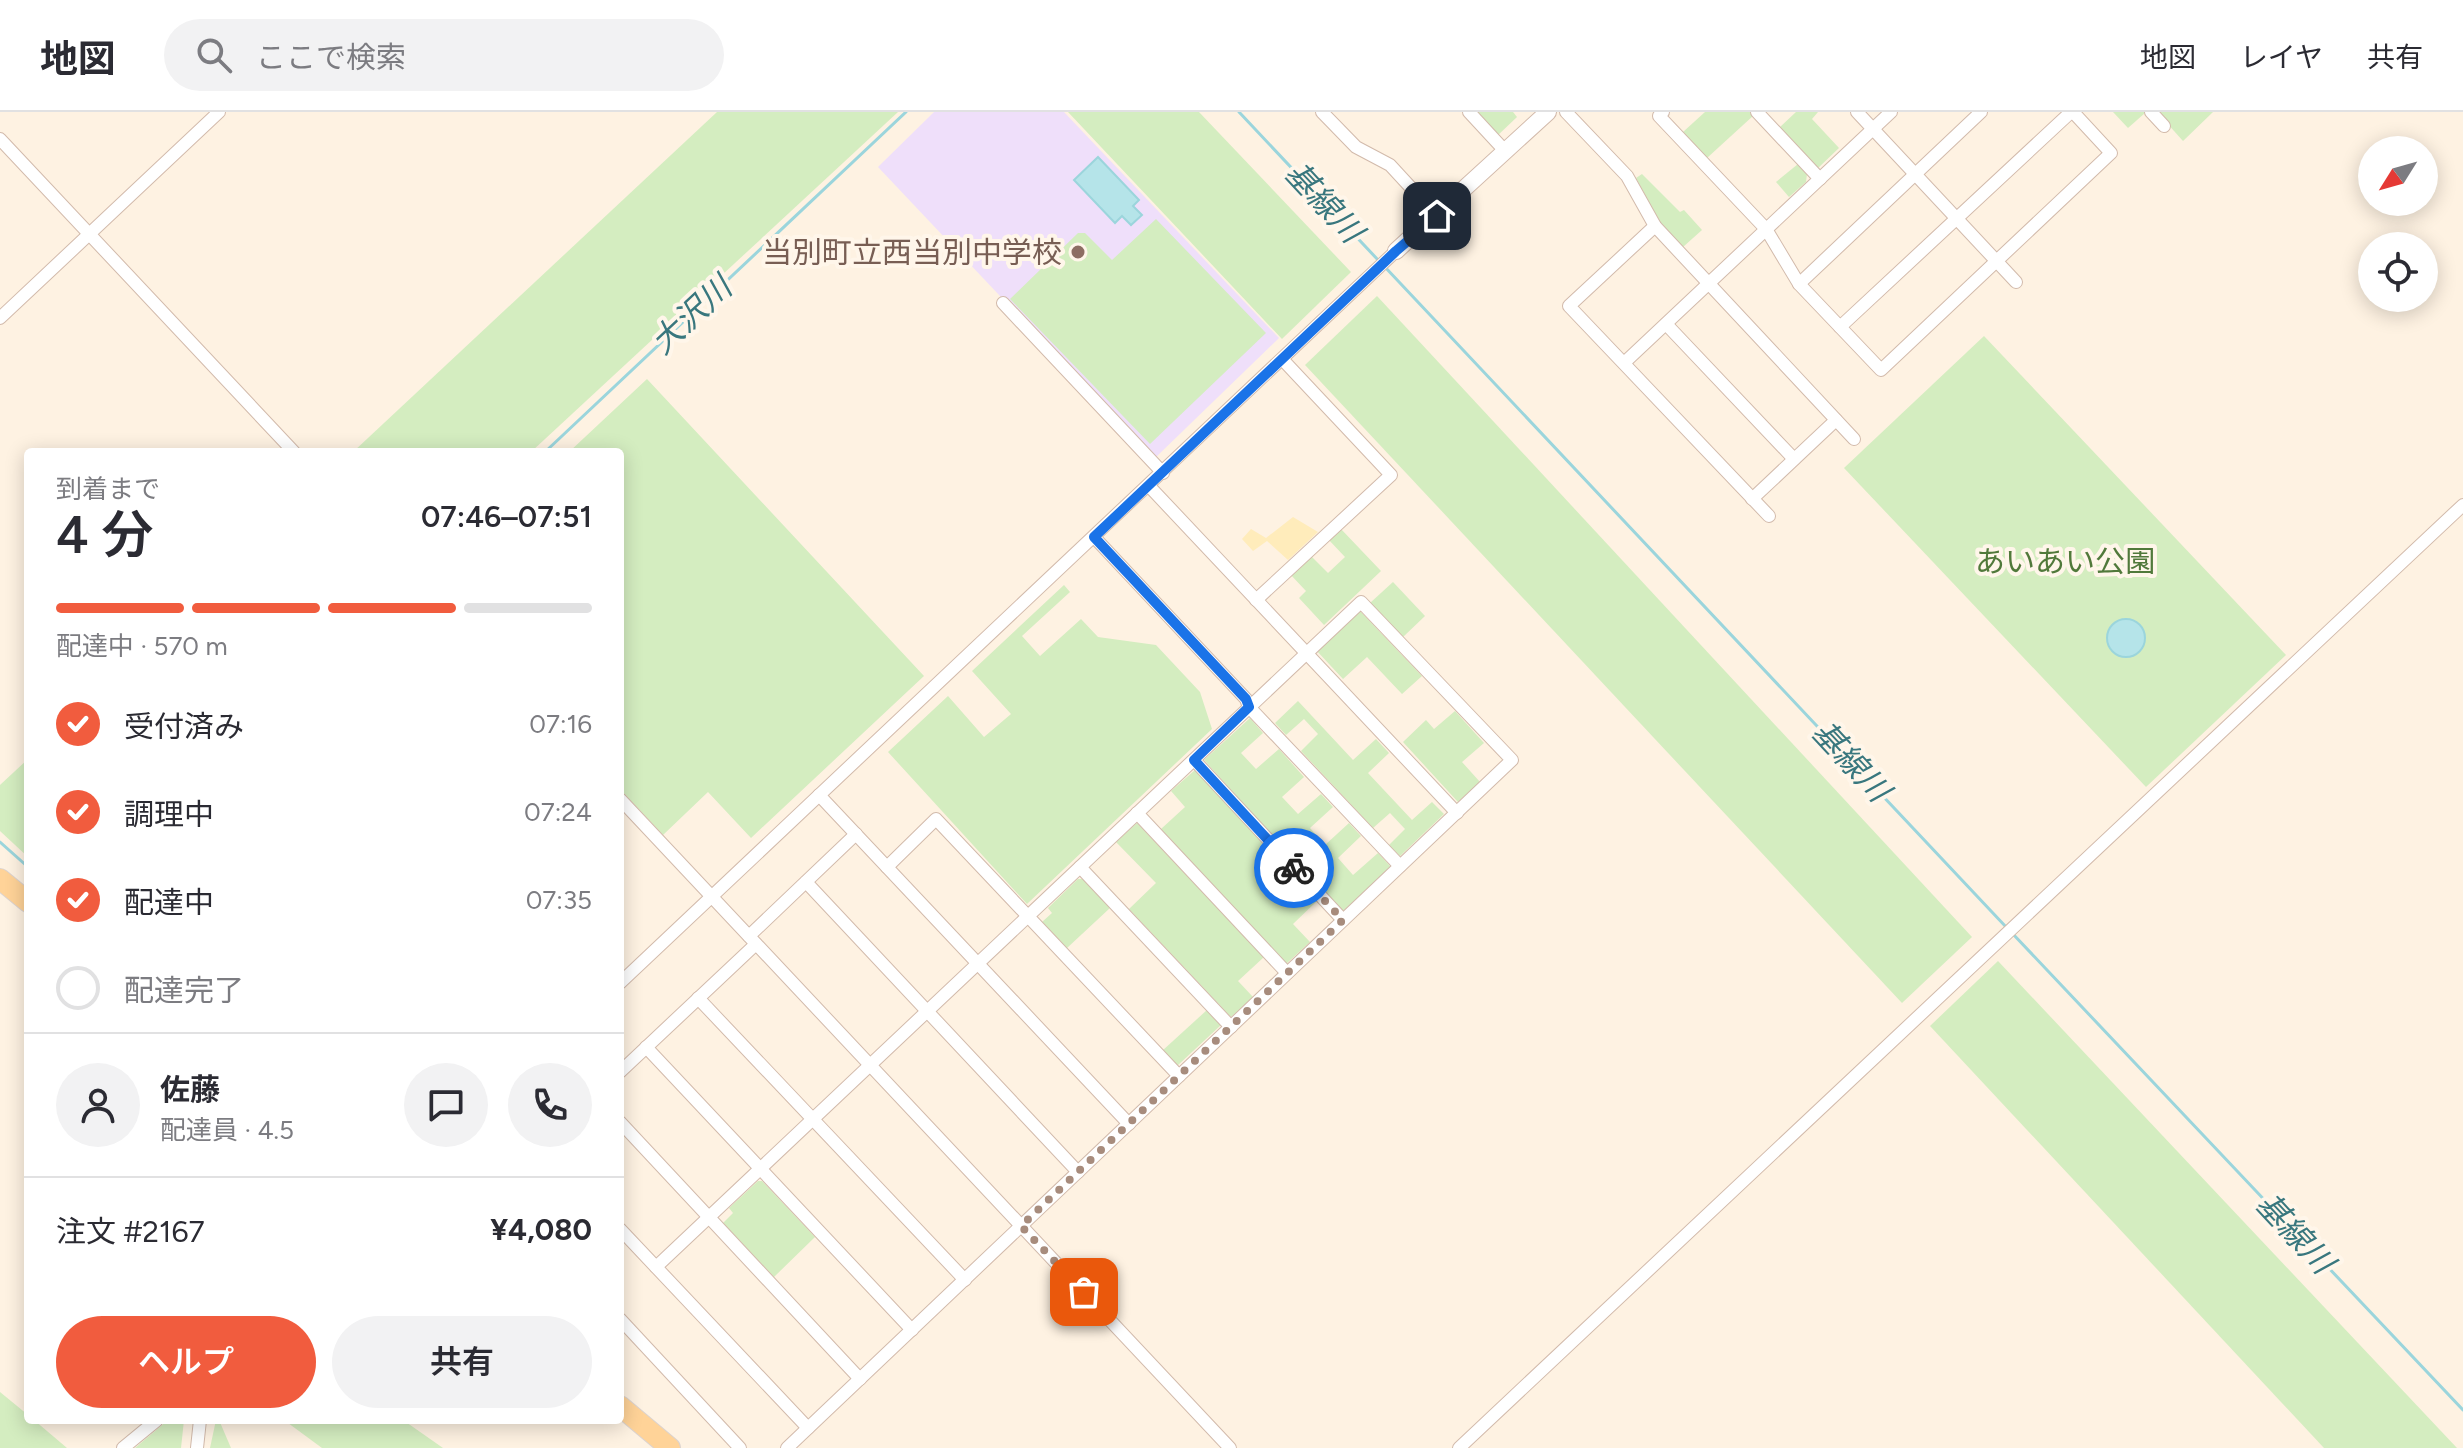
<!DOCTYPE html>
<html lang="ja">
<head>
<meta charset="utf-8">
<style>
	body { margin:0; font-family:Figtree,"Noto Sans JP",sans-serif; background:#f2f2f3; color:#2b2b33; height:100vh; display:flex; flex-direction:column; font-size:30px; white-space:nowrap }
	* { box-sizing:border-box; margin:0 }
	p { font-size:26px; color:#7c7c81 }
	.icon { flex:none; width:44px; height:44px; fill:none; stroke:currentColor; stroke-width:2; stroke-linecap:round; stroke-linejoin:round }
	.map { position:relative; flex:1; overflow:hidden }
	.sheet { position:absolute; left:24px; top:336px; width:600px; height:976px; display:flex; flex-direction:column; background:#fff; border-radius:8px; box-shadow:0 4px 20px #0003 }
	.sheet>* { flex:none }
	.needle { width:52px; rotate:233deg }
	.controls { position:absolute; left:2358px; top:24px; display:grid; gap:16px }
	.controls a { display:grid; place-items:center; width:80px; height:80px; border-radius:50%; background:#fff; box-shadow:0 4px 20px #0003; font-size:40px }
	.pin { position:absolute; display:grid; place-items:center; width:68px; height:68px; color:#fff; margin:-34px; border-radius:16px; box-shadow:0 4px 12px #0006 }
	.courier { position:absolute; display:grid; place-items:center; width:80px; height:80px; margin:-40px; border:6px solid #1a73e8; border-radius:50%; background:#fff; color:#222; box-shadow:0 2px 10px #0007 }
	.summary em { font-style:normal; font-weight:600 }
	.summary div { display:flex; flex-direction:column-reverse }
	.summary { display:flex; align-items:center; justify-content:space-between; height:136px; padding:0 32px }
	h1 { font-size:52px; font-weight:600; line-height:60px }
	.bar { display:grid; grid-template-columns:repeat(4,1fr); gap:12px 8px; align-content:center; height:96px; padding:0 32px }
	.bar i { height:10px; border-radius:6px; background:#e1e1e2 }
	.bar .current { background:#f15c3e }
	.bar p { grid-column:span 4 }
	.line { display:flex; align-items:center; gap:20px; padding:0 32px; border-top:2px solid #e1e1e2 }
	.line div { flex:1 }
	.round { display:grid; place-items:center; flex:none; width:84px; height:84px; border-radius:42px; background:#f2f2f3 }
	ol { padding:0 32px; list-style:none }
	li { display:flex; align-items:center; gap:24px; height:88px }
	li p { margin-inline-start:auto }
	li .icon { padding:8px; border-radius:50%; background:#f15c3e; color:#fff; stroke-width:4 }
	li:last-child { color:#7c7c81 }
	li i { width:44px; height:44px; border:4px solid #e1e1e2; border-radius:50% }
	.primary-button { display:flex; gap:16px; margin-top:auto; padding:16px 32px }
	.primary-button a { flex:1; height:92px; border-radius:48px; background:#f15c3e; color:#fff; font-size:32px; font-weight:600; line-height:92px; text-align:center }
	.primary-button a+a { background:#f2f2f3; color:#2b2b33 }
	header { display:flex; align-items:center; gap:48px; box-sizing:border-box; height:112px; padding:0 40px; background:#fff; border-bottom:2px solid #e1e1e2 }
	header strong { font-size:38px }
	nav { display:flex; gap:44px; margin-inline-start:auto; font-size:28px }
	.search { width:560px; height:72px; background:#f2f2f3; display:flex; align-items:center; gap:20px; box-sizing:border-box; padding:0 28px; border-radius:44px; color:#7c7c81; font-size:30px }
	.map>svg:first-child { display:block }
	.education { fill:#efdffa }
	.green { fill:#d4edc0 }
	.sand { fill:#ffecbb }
	.water { fill:#b5e4e9; stroke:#9bd5dc; stroke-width:2 }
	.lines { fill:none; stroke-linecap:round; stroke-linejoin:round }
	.stream { stroke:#9bd5dc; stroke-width:3 }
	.minor-casing { stroke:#d2baab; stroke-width:14 }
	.tertiary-casing { stroke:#d2baab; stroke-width:18 }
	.primary-casing { stroke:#dcd3cf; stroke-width:22 }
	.minor { stroke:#fff; stroke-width:12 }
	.tertiary { stroke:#fff; stroke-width:16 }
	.primary { stroke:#ffd398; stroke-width:20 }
	.done { stroke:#a78c7d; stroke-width:8; stroke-dasharray:0 14.4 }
	.route { stroke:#1a73e8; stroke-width:10 }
	.education-dot { fill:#8d6e63; stroke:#fff6ea; stroke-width:3 }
	.labels { text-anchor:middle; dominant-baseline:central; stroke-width:8; stroke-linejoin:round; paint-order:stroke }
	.education-label { font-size:30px; fill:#785e54; stroke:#fff6ea; text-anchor:end }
	.park-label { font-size:30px; fill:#51793b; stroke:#fff6ea }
	.water-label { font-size:32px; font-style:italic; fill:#39777e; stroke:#fff6ea }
</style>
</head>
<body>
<header>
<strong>地図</strong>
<div class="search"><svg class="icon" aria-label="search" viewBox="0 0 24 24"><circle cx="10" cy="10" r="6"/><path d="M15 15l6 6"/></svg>ここで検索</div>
<nav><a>地図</a><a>レイヤ</a><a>共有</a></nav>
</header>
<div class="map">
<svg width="2463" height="1336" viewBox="0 0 2463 1336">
	<rect width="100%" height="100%" fill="#fef2e2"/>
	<!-- education -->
	<path class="education" d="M 934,0 L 1064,0 L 1279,226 L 1154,347 L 878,55 Z"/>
	<!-- green -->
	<g class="green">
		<path d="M 717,0 L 898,0 L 531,340 L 353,340 Z"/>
		<path d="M 1068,0 L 1199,0 L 1351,160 L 1282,227 Z"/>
		<path d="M 1474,0 L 1513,0 L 1517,5 L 1497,24 Z"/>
		<path d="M 1705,0 L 1751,0 L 1754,3 L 1707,46 L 1683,20 Z"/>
		<path d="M 1796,0 L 1818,0 L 1812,7 L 1839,36 L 1817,57 L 1779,16 Z"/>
		<path d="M 2113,0 L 2145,0 L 2145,1 L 2128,16 Z"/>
		<path d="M 2157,0 L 2213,0 L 2183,29 Z"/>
		<path d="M 1798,52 L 1807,62 L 1806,70 L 1789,85 L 1776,70 Z"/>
		<path d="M 1642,62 L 1680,100 L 1684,98 L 1702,118 L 1683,135 L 1660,110 L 1636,66 Z"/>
		<path d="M 1156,107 L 1266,221 L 1150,332 L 1010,187 L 1078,121 L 1085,121 L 1112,148 Z"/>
		<path d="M 1377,184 L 1972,825 L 1902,891 L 1305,253 Z"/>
		<path d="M 1984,224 L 2286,543 L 2146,675 L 1844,356 Z"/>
		<path d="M 647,267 L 924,564 L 751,726 L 708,680 L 663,723 L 620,677 L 620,340 L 569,340 Z"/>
		<path d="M 1340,416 L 1381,459 L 1324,513 L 1299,486 L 1306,479 L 1290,462 L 1310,443 L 1328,461 L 1345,445 L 1328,427 Z"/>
		<path d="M 1393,470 L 1425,504 L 1403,525 L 1370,491 Z"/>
		<path d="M 1064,473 L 1070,480 L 1022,524 L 1040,544 L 1081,507 L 1098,525 L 1156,533 L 1200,580 L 1212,617 L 1027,792 L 888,640 L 948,584 L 984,625 L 1011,602 L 972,559 Z"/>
		<path d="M 1359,498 L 1422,564 L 1402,582 L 1367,545 L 1343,567 L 1316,538 Z"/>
		<path d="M 1298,589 L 1353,648 L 1376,627 L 1389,641 L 1368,661 L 1412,708 L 1432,690 L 1444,702 L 1400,744 L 1389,733 L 1405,717 L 1390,701 L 1373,716 L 1301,639 L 1318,622 L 1304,607 L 1286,623 L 1275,611 Z"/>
		<path d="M 1455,599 L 1484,631 L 1462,650 L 1480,670 L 1458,690 L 1403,630 L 1426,608 L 1434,617 Z"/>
		<path d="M 1250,606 L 1263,621 L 1241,641 L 1256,657 L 1279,637 L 1304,665 L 1282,685 L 1298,702 L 1321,682 L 1333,695 L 1310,716 L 1325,733 L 1349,711 L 1361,724 L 1338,746 L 1353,763 L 1378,741 L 1391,755 L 1342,800 L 1204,648 Z"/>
		<path d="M 28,647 L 28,745 L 0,719 L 0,673 Z"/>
		<path d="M 1195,658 L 1317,789 L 1293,812 L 1310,830 L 1286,852 L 1161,717 L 1185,695 L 1171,679 Z"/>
		<path d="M 1137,711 L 1264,845 L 1238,869 L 1253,885 L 1231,905 L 1129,797 L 1156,771 L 1116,730 Z"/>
		<path d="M 1078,767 L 1083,767 L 1110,796 L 1067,836 L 1042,810 L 1052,801 L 1048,796 Z"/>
		<path d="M 1998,849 L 2457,1336 L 2324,1336 L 1930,914 Z"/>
		<path d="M 1207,898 L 1221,913 L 1177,954 L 1162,939 Z"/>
		<path d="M 758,1069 L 762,1069 L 815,1125 L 774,1165 L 723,1111 L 733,1101 L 729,1096 Z"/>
		<path d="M 0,1280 L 28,1303 L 28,1308 L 34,1308 L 67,1336 L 0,1336 Z"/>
		<path d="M 168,1308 L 184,1308 L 181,1336 L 135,1336 Z"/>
		<path d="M 216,1308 L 219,1308 L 231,1336 L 210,1336 Z"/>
		<path d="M 284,1308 L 403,1308 L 443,1336 L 322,1336 Z"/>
	</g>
	<!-- sand -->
	<path class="sand" d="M 1293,405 L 1318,420 L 1288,448 L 1267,429 L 1253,439 L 1242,427 L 1251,417 L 1266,426 Z"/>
	<!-- water -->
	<g class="water">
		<path d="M 1098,45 L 1139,88 L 1133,94 L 1142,103 L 1131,113 L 1122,104 L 1115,111 L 1074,68 Z"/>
		<circle cx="2126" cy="526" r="19"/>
	</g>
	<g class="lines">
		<!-- stream -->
		<g class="stream">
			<path d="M 1239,0 L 1379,149"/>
			<path d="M 1384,154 L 2007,816"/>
			<path d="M 545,340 L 906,0"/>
			<path d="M 0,730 L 28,755"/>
			<path d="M 2012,821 L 2463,1298"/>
		</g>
		<!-- minor casing -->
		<g class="minor-casing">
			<g id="minor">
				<path d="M 1322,0 L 1356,35 L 1390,53 L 1437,104"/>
				<path d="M 1469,0 L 1506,40"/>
				<path d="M 1566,0 L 1627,64 L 1655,114 L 1854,327"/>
				<path d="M 1663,0 L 1659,4 L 1766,117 L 1799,172 L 1881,258 L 2111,41 L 2073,0"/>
				<path d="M 1757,0 L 1820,67"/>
				<path d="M 1857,0 L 2016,170"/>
				<path d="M 2151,0 L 2164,14"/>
				<path d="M 0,27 L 294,340"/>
				<path d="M 1655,114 L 1569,194 L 1769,404"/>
				<path d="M 1799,172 L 1981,0"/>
				<path d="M 1003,191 L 1163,361"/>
				<path d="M 0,206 L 219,0"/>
				<path d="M 1666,212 L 1794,347"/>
				<path d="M 1840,215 L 2071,0"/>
				<path d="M 1624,251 L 1891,0"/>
				<path d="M 1149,374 L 1457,701"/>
				<path d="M 1752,387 L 1836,308"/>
				<path d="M 1094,425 L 1246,587 L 1249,595 L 1400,754"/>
				<path d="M 1256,488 L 1391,363 L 1283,248"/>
				<path d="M 1194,648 L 1343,808"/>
				<path d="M 819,683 L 1129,1012"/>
				<path d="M 620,687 L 1230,1336"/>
				<path d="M 1137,701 L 1287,861"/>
				<path d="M 887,755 L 936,707 L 1179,964"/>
				<path d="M 1080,755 L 1231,915"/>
				<path d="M 806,770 L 1078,1060"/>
				<path d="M 749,824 L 856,722"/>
				<path d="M 620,871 L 1396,139"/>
				<path d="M 698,886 L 965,1168"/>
				<path d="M 646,935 L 912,1218"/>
				<path d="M 620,960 L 756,832"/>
				<path d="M 620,1010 L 860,1267"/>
				<path d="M 620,1117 L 808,1316"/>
				<path d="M 656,1155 L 1361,490 L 1512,648 L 787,1336"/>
				<path d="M 620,1207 L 740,1336"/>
				<path d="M 123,1336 L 157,1308"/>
				<path d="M 197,1336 L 200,1308"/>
				<path d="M 1459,1336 L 2463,393"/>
			</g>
		</g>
		<!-- tertiary casing -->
		<g class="tertiary-casing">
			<path id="tertiary" d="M 1396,139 L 1548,0"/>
		</g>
		<!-- primary casing -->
		<g class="primary-casing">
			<g id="primary">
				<path d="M 0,767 L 28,790"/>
				<path d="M 620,1294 L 670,1336"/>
			</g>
		</g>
		<!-- minor -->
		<use href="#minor" class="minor"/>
		<!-- tertiary -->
		<use href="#tertiary" class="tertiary"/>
		<!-- primary -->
		<use href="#primary" class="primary"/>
	</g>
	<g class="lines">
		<!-- done -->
		<path class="done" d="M 1084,1180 L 1021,1114 L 1343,808 L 1294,756"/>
		<!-- route -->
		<path class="route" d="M 1294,756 L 1194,648 L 1249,595 L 1246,587 L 1094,425 L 1396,139 L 1437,104"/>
	</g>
	<!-- markers -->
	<circle class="education-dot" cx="1078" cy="140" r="8"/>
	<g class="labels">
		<!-- education labels -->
		<g class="education-label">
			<text x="1062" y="140">当別町立西当別中学校</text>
		</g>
		<!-- park labels -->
		<g class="park-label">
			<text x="2065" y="449">あいあい公園</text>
		</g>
		<!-- water labels -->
		<g class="water-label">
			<text transform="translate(1324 90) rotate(47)">基線川</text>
			<text transform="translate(691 203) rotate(-43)">大沢川</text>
			<text transform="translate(1851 649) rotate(47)">基線川</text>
			<text transform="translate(2295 1121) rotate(47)">基線川</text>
		</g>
	</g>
</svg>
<div class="controls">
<a><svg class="needle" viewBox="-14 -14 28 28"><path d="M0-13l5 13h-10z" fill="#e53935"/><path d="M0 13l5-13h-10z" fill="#7c7c81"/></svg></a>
<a><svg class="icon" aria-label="locate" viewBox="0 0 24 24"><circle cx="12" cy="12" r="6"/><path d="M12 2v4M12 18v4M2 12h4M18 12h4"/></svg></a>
</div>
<div class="pin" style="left:1084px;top:1180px;background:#ea580c"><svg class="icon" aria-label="bag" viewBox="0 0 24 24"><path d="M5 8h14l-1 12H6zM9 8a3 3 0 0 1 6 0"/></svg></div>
<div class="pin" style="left:1437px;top:104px;background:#1f2937"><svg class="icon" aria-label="home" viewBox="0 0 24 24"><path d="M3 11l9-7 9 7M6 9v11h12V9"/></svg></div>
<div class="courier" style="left:1294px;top:756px"><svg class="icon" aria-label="bike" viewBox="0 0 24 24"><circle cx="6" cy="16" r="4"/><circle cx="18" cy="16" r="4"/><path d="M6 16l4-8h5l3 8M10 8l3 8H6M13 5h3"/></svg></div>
<section class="sheet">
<div class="summary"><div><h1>4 分</h1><p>到着まで</p></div><em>07:46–07:51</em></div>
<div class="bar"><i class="current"></i><i class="current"></i><i class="current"></i><i></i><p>配達中 · 570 m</p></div>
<ol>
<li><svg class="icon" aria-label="check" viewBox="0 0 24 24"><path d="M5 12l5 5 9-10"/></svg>受付済み<p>07:16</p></li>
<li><svg class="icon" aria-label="check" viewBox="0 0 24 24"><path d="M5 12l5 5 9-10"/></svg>調理中<p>07:24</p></li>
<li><svg class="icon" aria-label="check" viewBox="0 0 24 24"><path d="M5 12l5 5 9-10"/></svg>配達中<p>07:35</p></li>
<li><i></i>配達完了</li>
</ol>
<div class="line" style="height:144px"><a class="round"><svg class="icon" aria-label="person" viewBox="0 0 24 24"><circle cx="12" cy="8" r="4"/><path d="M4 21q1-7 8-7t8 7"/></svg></a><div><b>佐藤</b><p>配達員 · 4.5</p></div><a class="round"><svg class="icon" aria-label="chat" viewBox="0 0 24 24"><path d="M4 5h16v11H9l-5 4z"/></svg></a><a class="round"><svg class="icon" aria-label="phone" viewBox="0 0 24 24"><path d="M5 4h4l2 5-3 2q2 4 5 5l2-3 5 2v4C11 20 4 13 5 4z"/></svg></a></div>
<div class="line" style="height:104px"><div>注文 #2167</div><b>¥4,080</b></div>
<div class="primary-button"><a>ヘルプ</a><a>共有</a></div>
</section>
</div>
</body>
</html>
